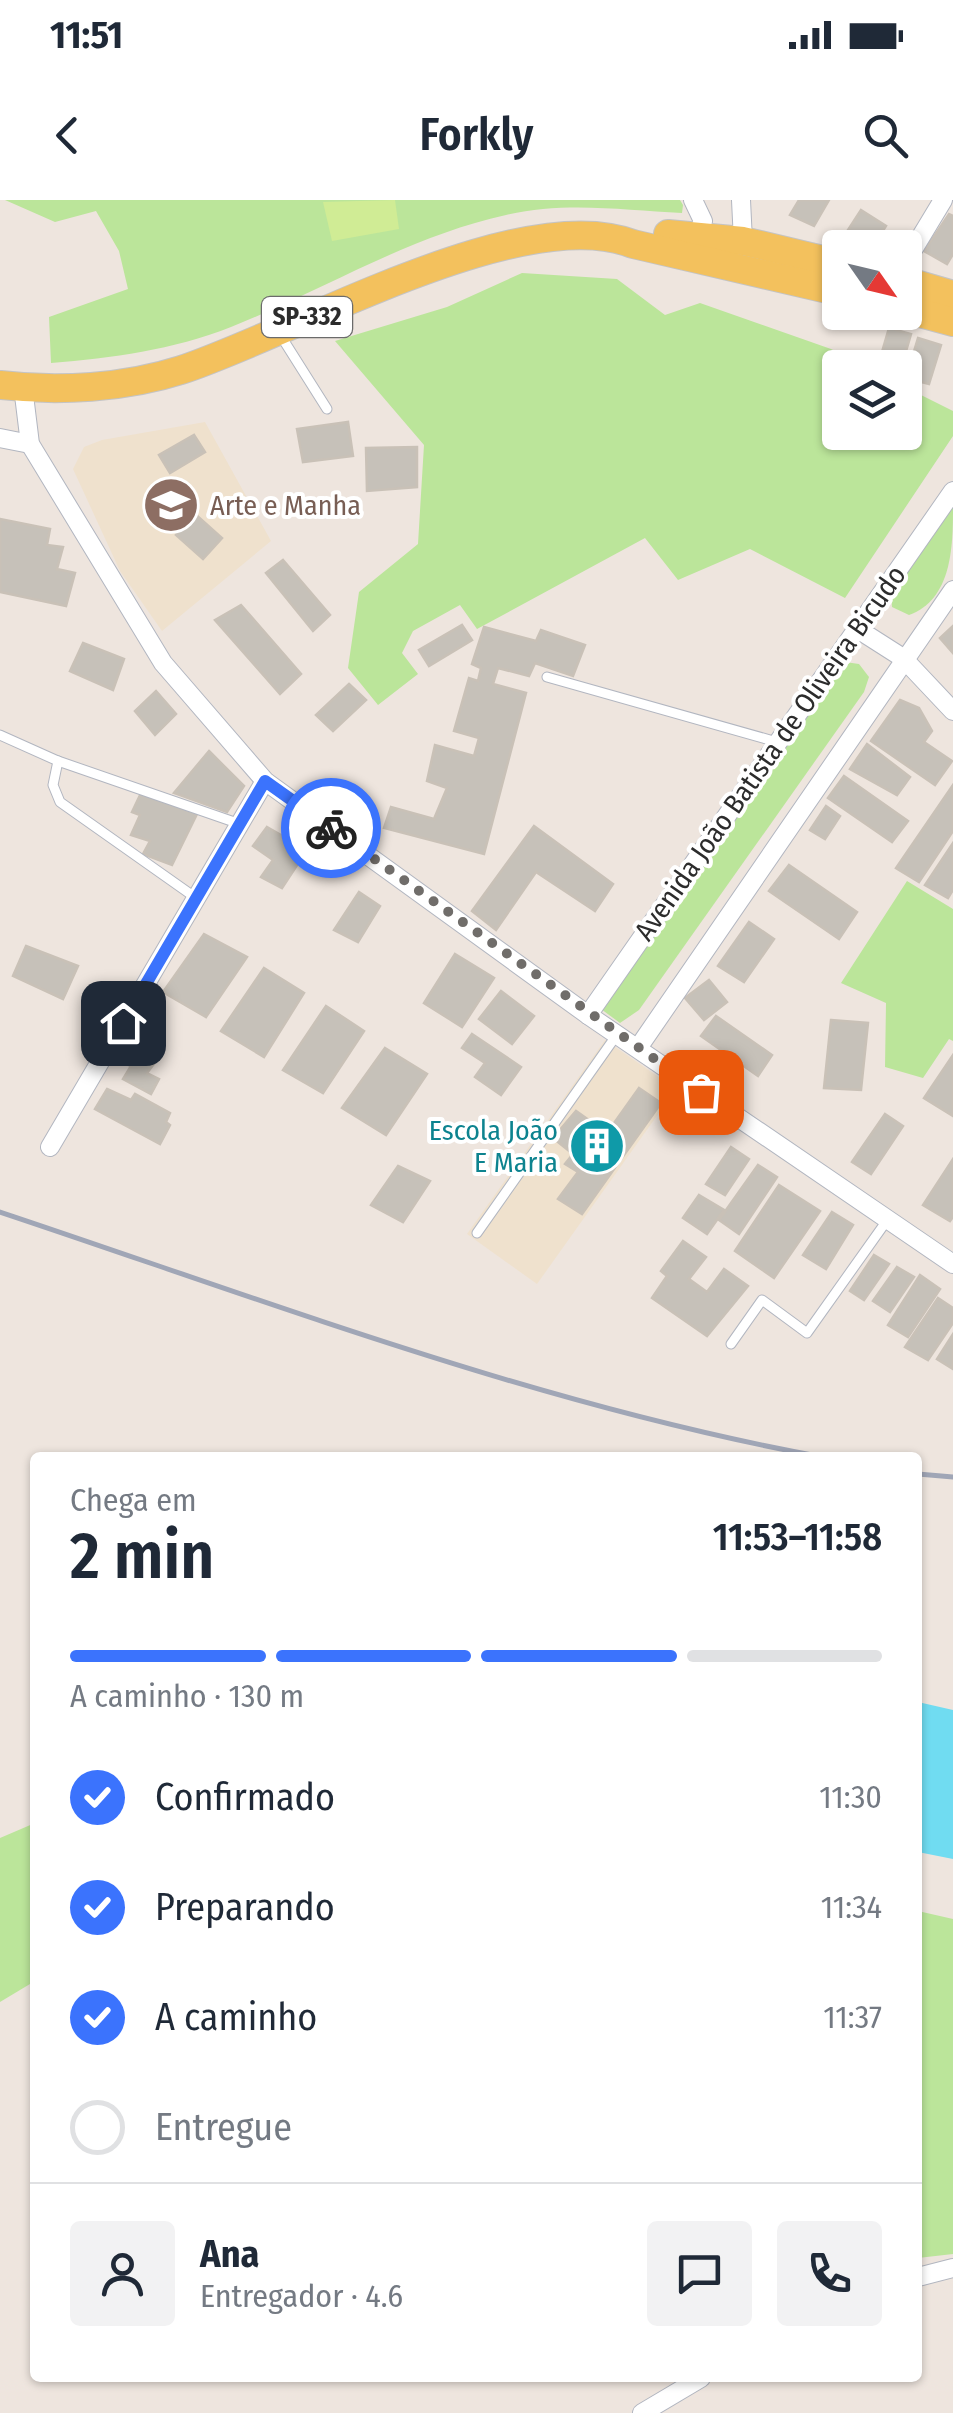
<!DOCTYPE html>
<html lang="pt">
<head>
<meta charset="utf-8">
<style>
	body { margin:0; font-family:"Fira Sans Condensed",sans-serif; background:#f2f2f3; color:#1f2937; height:100vh; display:flex; flex-direction:column; font-size:38px; white-space:nowrap }
	* { box-sizing:border-box; margin:0 }
	p { font-size:32px; color:#747a83 }
	.icon { flex:none; width:55px; height:55px; fill:none; stroke:currentColor; stroke-width:2; stroke-linecap:round; stroke-linejoin:round }
	.map { position:relative; flex:1; overflow:hidden }
	.sheet { position:absolute; left:30px; top:1252px; width:892px; height:930px; display:flex; flex-direction:column; background:#fff; border-radius:10px; box-shadow:0 2px 8px #0004 }
	.sheet>* { flex:none }
	.needle { width:65px; rotate:124deg }
	.controls { position:absolute; left:822px; top:30px; display:grid; gap:20px }
	.controls a { display:grid; place-items:center; width:100px; height:100px; border-radius:10px; background:#fff; box-shadow:0 2px 8px #0004; font-size:50px }
	.pin { position:absolute; display:grid; place-items:center; width:85px; height:85px; color:#fff; margin:-42px; border-radius:20px; box-shadow:0 5px 15px #0006 }
	.courier { position:absolute; display:grid; place-items:center; width:100px; height:100px; margin:-50px; border:8px solid #3b73fd; border-radius:50%; background:#fff; color:#222; box-shadow:0 2px 12px #0007 }
	.headline em { font-style:normal; font-weight:600 }
	.headline div { display:flex; flex-direction:column-reverse }
	.headline { display:flex; align-items:center; justify-content:space-between; height:170px; padding:0 40px }
	h1 { font-size:65px; font-weight:600; line-height:75px }
	.bar { display:grid; grid-template-columns:repeat(4,1fr); gap:15px 10px; align-content:center; height:120px; padding:0 40px }
	.bar i { height:12px; border-radius:8px; background:#e0e1e3 }
	.bar .on { background:#3b73fd }
	.bar p { grid-column:span 4 }
	.line { display:flex; align-items:center; gap:25px; padding:0 40px; border-top:2px solid #e0e1e3 }
	.line div { flex:1 }
	.round { display:grid; place-items:center; flex:none; width:105px; height:105px; border-radius:10px; background:#f2f2f3 }
	ol { padding:0 40px; list-style:none }
	li { display:flex; align-items:center; gap:30px; height:110px }
	li p { margin-inline-start:auto }
	li .icon { padding:10px; border-radius:50%; background:#3b73fd; color:#fff; stroke-width:4 }
	li:last-child { color:#747a83 }
	li i { width:55px; height:55px; border:5px solid #e0e1e3; border-radius:50% }
	.status { display:flex; justify-content:space-between; align-items:center; height:70px; padding:0 50px; background:#fff; direction:ltr }
	.status svg { height:28px; fill:currentColor }
	header { display:flex; justify-content:space-between; align-items:center; height:130px; padding:0 40px; background:#fff; font-size:45px; font-weight:600 }
	.map>svg:first-child { display:block }
	.education { fill:#efe1cd }
	.green { fill:#bbe59a }
	.pitch { fill:#d0ec95 }
	.water { fill:#70dcf1 }
	.building { fill:#c6c1b9; stroke:#c9c1b7; stroke-width:2.5 }
	.lines { fill:none; stroke-linecap:round; stroke-linejoin:round }
	.lane-casing { stroke:#b2b6c0; stroke-width:11 }
	.street-casing { stroke:#b2b6c0; stroke-width:20 }
	.primary-casing { stroke:#c4c4c4; stroke-width:30 }
	.lane { stroke:#fff; stroke-width:9 }
	.street { stroke:#fff; stroke-width:18 }
	.primary { stroke:#f3c15d; stroke-width:28 }
	.rail { stroke:#a0a6b6; stroke-width:5 }
	.done { stroke:#706d6a; stroke-width:10; stroke-dasharray:0 18 }
	.route { stroke:#3b73fd; stroke-width:12 }
	.labels { text-anchor:middle; dominant-baseline:central; stroke-width:8; stroke-linejoin:round; paint-order:stroke }
	.shield { fill:#fff; stroke:#6b6b6b; stroke-width:2.5 }
	.shield-label { font-size:25px; font-weight:bold; fill:#2c2c2c }
	.education-label { font-size:28px; fill:#785e54; stroke:#fff; text-anchor:start }
	.street-label { font-size:28px; fill:#2c2c2c; stroke:#fff }
	.culture-label { font-size:28px; fill:#0d838f; stroke:#fff; text-anchor:end }
</style>
</head>
<body>
<div class="status"><b>11:51</b><svg viewBox="0 0 49 12"><path d="M0 12V9h3v3zM5 12V6h3v6zM10 12V3h3v9zM15 12V0h3v12zM26 1h20v11H26zM47 4h2v5h-2z"/></svg></div>
<header><svg class="icon" aria-label="back" viewBox="0 0 24 24"><path d="M15 5l-7 7 7 7"/></svg>Forkly<svg class="icon" aria-label="search" viewBox="0 0 24 24"><circle cx="10" cy="10" r="6"/><path d="M15 15l6 6"/></svg></header>
<div class="map">
<svg width="953" height="2213" viewBox="0 0 953 2213">
	<rect width="100%" height="100%" fill="#eee5de"/>
	<!-- education -->
	<g class="education">
		<path d="M 205,222 L 271,341 L 162,431 L 120,371 L 73,269 L 84,247 L 102,240 Z"/>
		<path d="M 605,840 L 676,889 L 537,1084 L 467,1034 Z"/>
	</g>
	<!-- green -->
	<g class="green">
		<path d="M 5,0 L 680,0 L 683,5 L 682,13 C 624,10 564,1 506,15 C 407,37 324,90 231,127 C 172,150 113,158 51,163 L 49,117 L 128,89 L 119,51 L 96,11 L 55,22 Z"/>
		<path d="M 522,73 L 617,79 L 665,115 L 700,103 L 831,149 L 868,167 L 840,168 L 840,232 L 905,232 L 905,187 L 953,211 L 953,236 L 845,398 L 750,349 L 678,380 L 645,338 L 477,429 L 460,405 L 413,431 L 402,453 L 418,474 L 378,505 L 348,468 L 359,392 L 418,344 L 424,245 L 335,141 L 447,107 Z"/>
		<path d="M 953,305 C 953,344 953,399 909,415 L 892,407 L 891,391 Z"/>
		<path d="M 845,462 L 859,464 L 869,477 L 864,492 L 639,810 L 620,823 L 601,809 L 834,471 Z"/>
		<path d="M 907,681 L 953,709 L 953,841 L 949,839 L 923,878 L 885,867 L 886,803 L 841,783 Z"/>
		<path d="M 35,1623 L 35,1781 L 0,1802 L 0,1638 Z"/>
		<path d="M 918,1711 L 953,1719 L 953,2054 L 918,2058 Z"/>
	</g>
	<!-- pitch -->
	<path class="pitch" d="M 395,0 L 399,29 L 332,41 L 323,2 Z"/>
	<!-- water -->
	<path class="water" d="M 918,1502 L 953,1510 L 953,1659 L 918,1652 Z"/>
	<!-- building -->
	<g class="building">
		<path d="M 799,0 L 829,0 L 814,26 L 790,15 Z"/>
		<path d="M 861,10 L 886,26 L 872,48 L 846,33 Z"/>
		<path d="M 949,14 L 953,16 L 953,54 L 947,64 L 924,51 Z"/>
		<path d="M 889,128 L 911,134 L 902,165 L 880,159 Z"/>
		<path d="M 918,138 L 941,145 L 929,184 L 906,178 Z"/>
		<path d="M 348,222 L 353,256 L 303,262 L 297,229 Z"/>
		<path d="M 194,235 L 205,252 L 170,273 L 159,255 Z"/>
		<path d="M 417,247 L 417,287 L 367,291 L 366,248 Z"/>
		<path d="M 195,314 L 222,338 L 203,359 L 176,335 Z"/>
		<path d="M 0,319 L 50,329 L 47,345 L 63,347 L 57,369 L 75,373 L 66,406 L 0,392 Z"/>
		<path d="M 283,360 L 330,415 L 313,431 L 266,373 Z"/>
		<path d="M 241,405 L 301,474 L 280,494 L 215,420 Z"/>
		<path d="M 462,425 L 472,440 L 429,466 L 419,450 Z"/>
		<path d="M 953,426 L 953,453 L 940,438 Z"/>
		<path d="M 484,427 L 536,441 L 541,430 L 585,445 L 573,476 L 535,463 L 529,476 L 498,468 L 493,484 L 526,493 L 484,654 L 384,628 L 391,607 L 434,619 L 447,588 L 427,581 L 435,545 L 474,556 L 479,538 L 454,531 L 469,478 L 478,481 L 481,468 L 472,464 Z"/>
		<path d="M 83,443 L 124,459 L 113,490 L 70,471 Z"/>
		<path d="M 349,484 L 366,500 L 333,531 L 316,515 Z"/>
		<path d="M 156,491 L 176,514 L 155,535 L 135,511 Z"/>
		<path d="M 900,500 L 919,508 L 932,531 L 924,542 L 952,561 L 935,585 L 871,541 Z"/>
		<path d="M 867,544 L 910,577 L 897,595 L 850,569 Z"/>
		<path d="M 209,551 L 244,586 L 227,612 L 174,593 Z"/>
		<path d="M 844,576 L 908,621 L 892,642 L 828,598 Z"/>
		<path d="M 953,585 L 953,631 L 919,682 L 896,668 Z"/>
		<path d="M 141,593 L 197,614 L 172,665 L 143,654 L 150,641 L 131,635 L 140,615 L 132,612 Z"/>
		<path d="M 826,606 L 840,616 L 825,639 L 810,630 Z"/>
		<path d="M 534,626 L 613,684 L 595,711 L 536,672 L 496,730 L 472,711 Z"/>
		<path d="M 267,627 L 307,650 L 282,688 L 261,677 L 273,660 L 253,646 Z"/>
		<path d="M 953,643 L 953,690 L 948,698 L 925,685 Z"/>
		<path d="M 789,665 L 857,712 L 839,739 L 769,691 Z"/>
		<path d="M 359,692 L 380,706 L 358,742 L 334,730 Z"/>
		<path d="M 749,722 L 774,739 L 744,782 L 718,766 Z"/>
		<path d="M 204,734 L 247,757 L 206,817 L 163,792 Z"/>
		<path d="M 26,746 L 78,766 L 63,799 L 13,776 Z"/>
		<path d="M 455,754 L 494,778 L 462,827 L 424,803 Z"/>
		<path d="M 264,768 L 304,793 L 264,857 L 221,831 Z"/>
		<path d="M 709,780 L 727,802 L 704,820 L 685,798 Z"/>
		<path d="M 501,791 L 534,816 L 512,844 L 479,819 Z"/>
		<path d="M 326,806 L 364,831 L 323,893 L 283,870 Z"/>
		<path d="M 716,816 L 772,855 L 758,876 L 701,836 Z"/>
		<path d="M 831,820 L 868,823 L 861,890 L 824,888 Z"/>
		<path d="M 472,834 L 521,867 L 501,895 L 475,877 L 485,863 L 462,848 Z"/>
		<path d="M 131,846 L 157,860 L 147,873 L 159,879 L 151,894 L 123,879 L 131,866 L 121,862 Z"/>
		<path d="M 385,848 L 427,874 L 386,935 L 342,908 Z"/>
		<path d="M 953,855 L 953,916 L 924,898 Z"/>
		<path d="M 639,888 L 661,903 L 582,1014 L 558,999 L 578,972 L 565,964 L 573,954 L 553,938 L 576,911 L 607,933 Z"/>
		<path d="M 107,889 L 131,900 L 135,894 L 170,913 L 166,922 L 170,925 L 160,944 L 95,909 Z"/>
		<path d="M 885,914 L 903,926 L 871,974 L 852,962 Z"/>
		<path d="M 731,947 L 749,959 L 725,995 L 706,984 Z"/>
		<path d="M 953,959 L 953,1017 L 950,1021 L 923,1005 Z"/>
		<path d="M 758,965 L 777,977 L 739,1034 L 719,1020 Z"/>
		<path d="M 398,966 L 430,981 L 403,1022 L 371,1005 Z"/>
		<path d="M 779,985 L 820,1011 L 774,1078 L 735,1051 Z"/>
		<path d="M 699,995 L 724,1010 L 707,1034 L 683,1018 Z"/>
		<path d="M 832,1012 L 853,1025 L 826,1069 L 803,1055 Z"/>
		<path d="M 683,1041 L 706,1057 L 689,1079 L 707,1092 L 724,1069 L 748,1086 L 707,1136 L 652,1098 L 667,1076 L 661,1071 Z"/>
		<path d="M 874,1055 L 889,1064 L 864,1100 L 850,1091 Z"/>
		<path d="M 897,1067 L 914,1077 L 890,1112 L 873,1101 Z"/>
		<path d="M 920,1075 L 940,1089 L 908,1137 L 888,1125 Z"/>
		<path d="M 938,1098 L 953,1108 L 953,1123 L 928,1160 L 905,1147 Z"/>
		<path d="M 953,1134 L 953,1169 L 937,1159 Z"/>
	</g>
	<g class="lines">
		<!-- lane casing -->
		<g class="lane-casing">
			<g id="lane">
				<path d="M 279,133 L 327,209"/>
				<path d="M 547,477 L 777,542"/>
				<path d="M 0,535 L 58,561 L 240,624"/>
				<path d="M 58,561 L 53,585 L 60,602 L 196,698"/>
				<path d="M 477,1033 L 616,836"/>
				<path d="M 731,1144 L 762,1100 L 807,1133 L 888,1019"/>
			</g>
		</g>
		<!-- street casing -->
		<g class="street-casing">
			<g id="street">
				<path d="M 693,0 L 703,21 L 696,37"/>
				<path d="M 741,0 L 743,41"/>
				<path d="M 905,63 L 943,0"/>
				<path d="M 23,187 L 30,244 L 163,463 L 265,581 L 588,815 L 953,1064"/>
				<path d="M 0,238 L 30,244"/>
				<path d="M 856,428 L 903,458 L 953,511"/>
				<path d="M 588,815 L 953,291"/>
				<path d="M 638,848 L 953,390"/>
				<path d="M 50,947 L 265,581"/>
				<path d="M 918,2077 L 953,2068"/>
				<path d="M 642,2213 L 701,2178"/>
			</g>
		</g>
		<!-- primary casing -->
		<g class="primary-casing">
			<g id="primary">
				<path d="M 668,34 L 743,41 L 840,64"/>
				<path d="M 905,81 L 953,95"/>
				<path d="M 905,109 L 953,122"/>
				<path d="M 0,185 C 58,192 125,188 181,170 C 292,134 522,0 633,44 L 840,92"/>
			</g>
		</g>
		<!-- lane -->
		<use href="#lane" class="lane"/>
		<!-- street -->
		<use href="#street" class="street"/>
		<!-- primary -->
		<use href="#primary" class="primary"/>
		<!-- rail -->
		<g class="rail">
			<path d="M 0,1012 C 273,1103 544,1207 828,1258"/>
			<path d="M 918,1274 L 953,1277"/>
		</g>
	</g>
	<g class="lines">
		<!-- done -->
		<path class="done" d="M 331,628 L 701,892"/>
		<!-- route -->
		<path class="route" d="M 123,823 L 265,581 L 331,628"/>
	</g>
	<!-- icons -->
	<defs>
		<g id="school-disc" transform="scale(2.875)"><circle r="9.5" fill="#8d6e63" stroke="#fff"/><path d="M0-5L7-2L0 1L-7-2ZM-4 1L0 2.5L4 1V4Q0 6-4 4Z" fill="#fff"/></g>
		<g id="building-disc" transform="scale(2.875)"><circle r="9.5" fill="#0f9aa8" stroke="#fff"/><path d="M-4-6H4V6H1V3H-1V6H-4ZM-2.5-4.3h1.7v1.8h-1.7ZM.8-4.3h1.7v1.8H.8ZM-2.5-1h1.7V.8h-1.7ZM.8-1h1.7V.8H.8Z" fill="#fff"/></g>
	</defs>
	<g fill-rule="evenodd">
		<use href="#school-disc" x="171" y="305"/>
		<use href="#building-disc" x="597" y="946"/>
	</g>
	<g class="labels">
		<!-- shield labels -->
		<rect class="shield" x="262" y="97" width="90" height="40" rx="8"/>
		<g class="shield-label">
			<text x="307" y="117">SP-332</text>
		</g>
		<!-- education labels -->
		<g class="education-label">
			<text x="210" y="305">Arte e Manha</text>
		</g>
		<!-- street labels -->
		<g class="street-label">
			<text transform="translate(770 553) rotate(-55)">Avenida João Batista de Oliveira Bicudo</text>
		</g>
		<!-- culture labels -->
		<g class="culture-label">
			<text x="558" y="930">Escola João<tspan x="558" dy="32">E Maria</tspan></text>
		</g>
	</g>
</svg>
<div class="controls">
<a><svg class="needle" viewBox="-14 -14 28 28"><path d="M0-13l5 13h-10z" fill="#e53935"/><path d="M0 13l5-13h-10z" fill="#747a83"/></svg></a>
<a><svg class="icon" aria-label="layers" viewBox="0 0 24 24"><path d="M12 4l9 5-9 5-9-5zM3 14l9 5 9-5"/></svg></a>
</div>
<div class="pin" style="left:701px;top:892px;background:#ea580c"><svg class="icon" aria-label="bag" viewBox="0 0 24 24"><path d="M5 8h14l-1 12H6zM9 8a3 3 0 0 1 6 0"/></svg></div>
<div class="pin" style="left:123px;top:823px;background:#1f2937"><svg class="icon" aria-label="home" viewBox="0 0 24 24"><path d="M3 11l9-7 9 7M6 9v11h12V9"/></svg></div>
<div class="courier" style="left:331px;top:628px"><svg class="icon" aria-label="bike" viewBox="0 0 24 24"><circle cx="6" cy="16" r="4"/><circle cx="18" cy="16" r="4"/><path d="M6 16l4-8h5l3 8M10 8l3 8H6M13 5h3"/></svg></div>
<section class="sheet">
<div class="headline"><div><h1>2 min</h1><p>Chega em</p></div><em>11:53–11:58</em></div>
<div class="bar"><i class="on"></i><i class="on"></i><i class="on"></i><i></i><p>A caminho · 130 m</p></div>
<ol>
<li><svg class="icon" aria-label="check" viewBox="0 0 24 24"><path d="M5 12l5 5 9-10"/></svg>Confirmado<p>11:30</p></li>
<li><svg class="icon" aria-label="check" viewBox="0 0 24 24"><path d="M5 12l5 5 9-10"/></svg>Preparando<p>11:34</p></li>
<li><svg class="icon" aria-label="check" viewBox="0 0 24 24"><path d="M5 12l5 5 9-10"/></svg>A caminho<p>11:37</p></li>
<li><i></i>Entregue</li>
</ol>
<div class="line" style="height:180px"><a class="round"><svg class="icon" aria-label="person" viewBox="0 0 24 24"><circle cx="12" cy="8" r="4"/><path d="M4 21q1-7 8-7t8 7"/></svg></a><div><b>Ana</b><p>Entregador · 4.6</p></div><a class="round"><svg class="icon" aria-label="chat" viewBox="0 0 24 24"><path d="M4 5h16v11H9l-5 4z"/></svg></a><a class="round"><svg class="icon" aria-label="phone" viewBox="0 0 24 24"><path d="M5 4h4l2 5-3 2q2 4 5 5l2-3 5 2v4C11 20 4 13 5 4z"/></svg></a></div>
</section>
</div>
</body>
</html>
